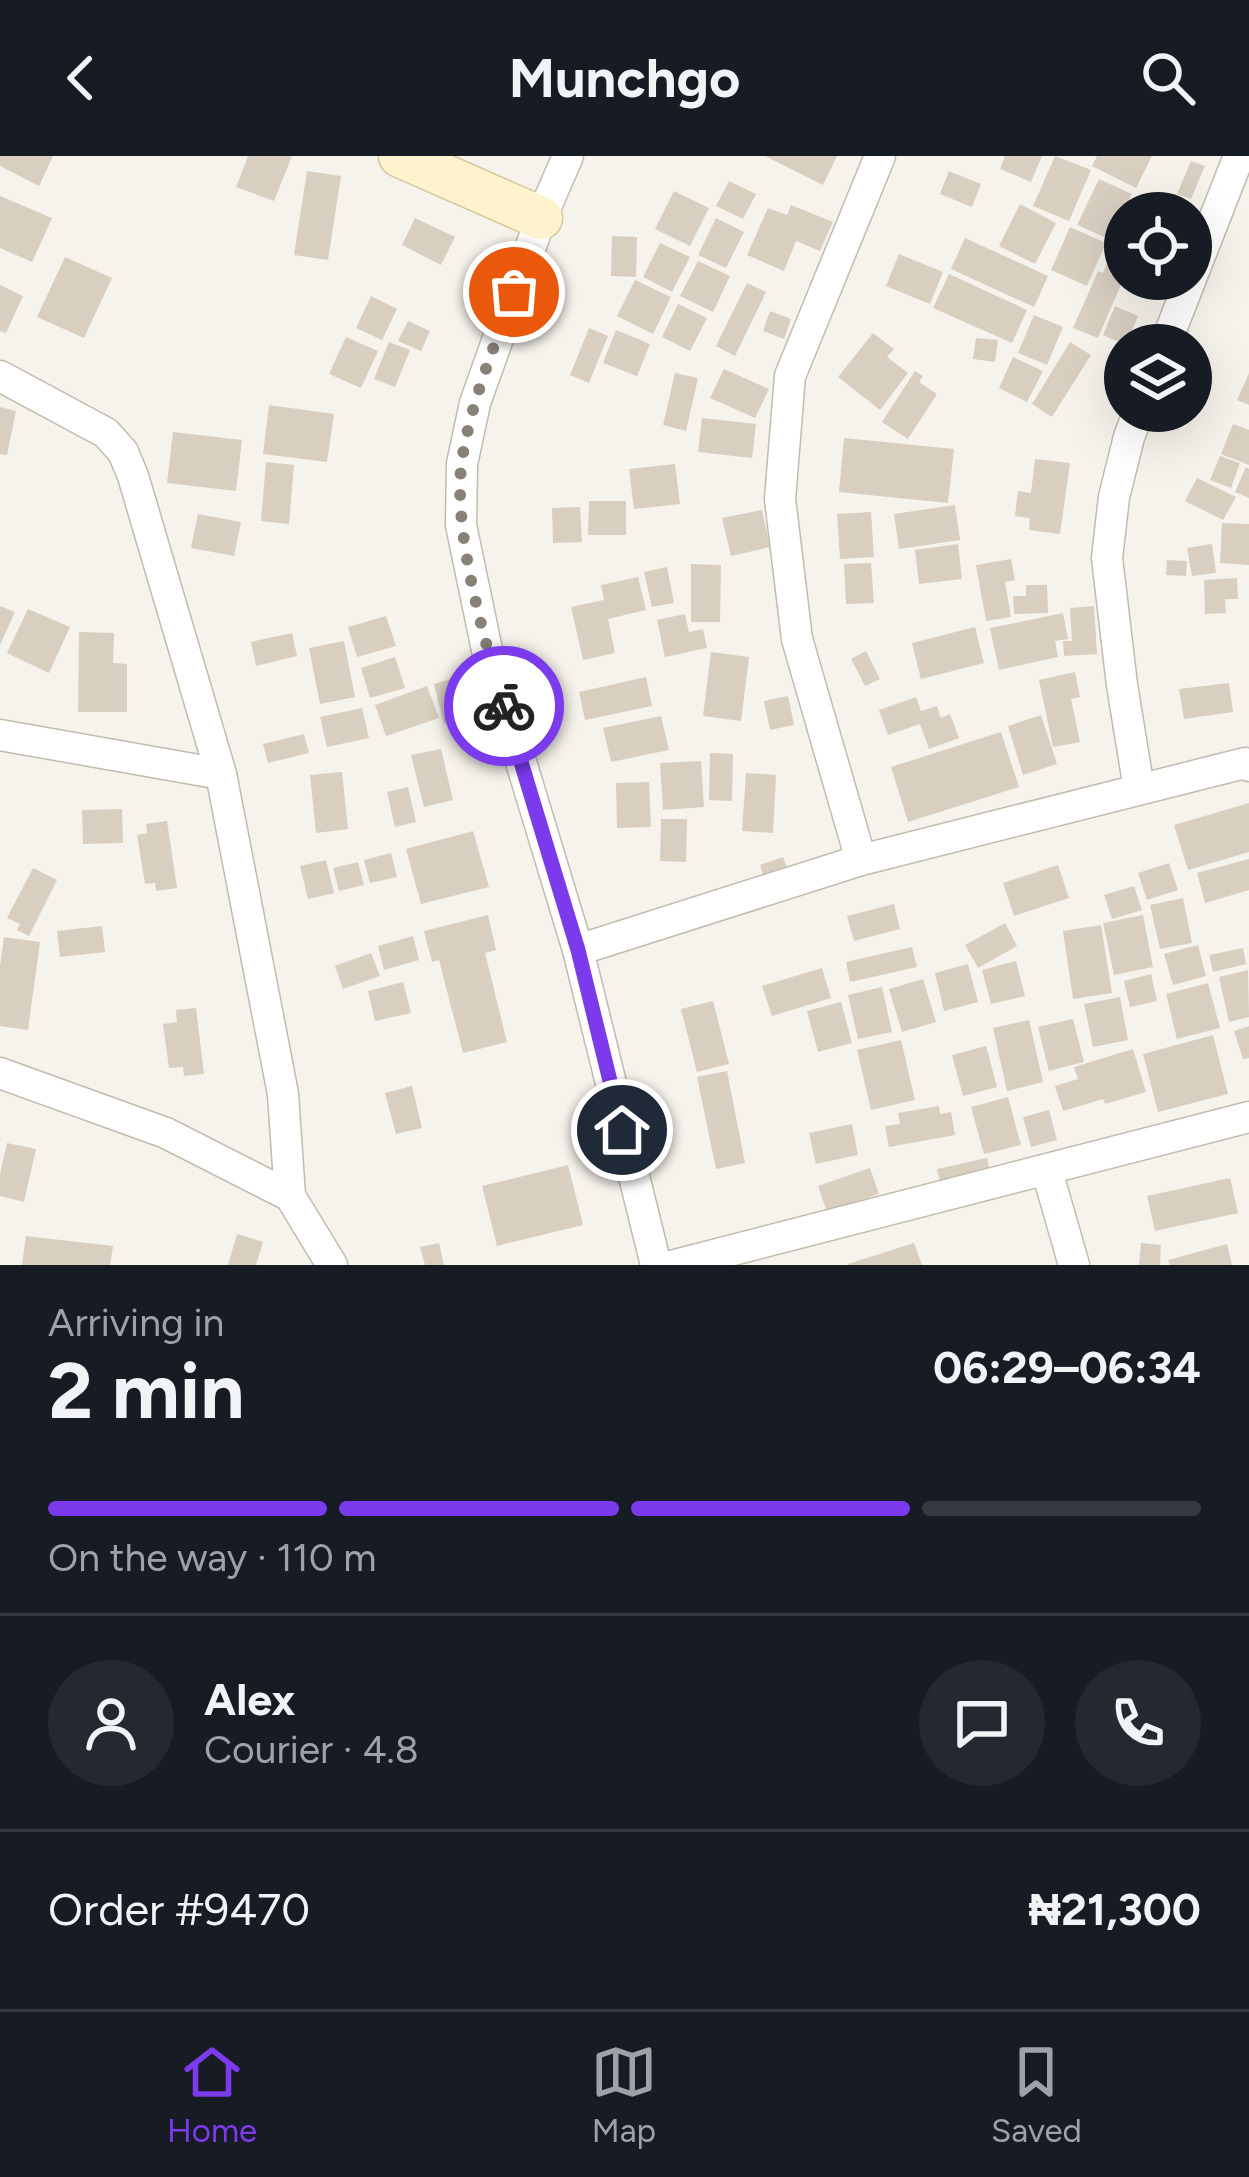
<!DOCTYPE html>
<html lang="en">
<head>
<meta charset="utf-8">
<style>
	body { margin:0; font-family:Figtree,sans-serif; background:#242831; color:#f1f3f6; height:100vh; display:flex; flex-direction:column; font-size:45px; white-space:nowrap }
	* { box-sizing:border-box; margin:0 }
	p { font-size:39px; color:#9ea1a6 }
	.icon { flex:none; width:66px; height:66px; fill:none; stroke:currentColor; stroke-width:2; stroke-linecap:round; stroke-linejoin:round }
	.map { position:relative; height:1109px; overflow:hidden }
	.side { display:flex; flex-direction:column; background:#171b24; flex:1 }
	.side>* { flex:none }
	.controls { position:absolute; left:1104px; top:36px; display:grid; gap:24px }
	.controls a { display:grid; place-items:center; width:108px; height:108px; border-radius:50%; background:#171b24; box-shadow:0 12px 48px #0002; font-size:60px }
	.pin { position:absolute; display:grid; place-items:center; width:102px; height:102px; color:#fff; margin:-51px; border:6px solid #fff; border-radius:50%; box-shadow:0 3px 12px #0007 }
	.courier { position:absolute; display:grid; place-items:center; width:120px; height:120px; margin:-60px; border:9px solid #7c3aed; border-radius:50%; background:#fff; color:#222; box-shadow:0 3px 15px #0007 }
	.head em { font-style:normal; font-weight:700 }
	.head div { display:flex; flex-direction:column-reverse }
	.head { display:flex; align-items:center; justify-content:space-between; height:204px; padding:0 48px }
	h1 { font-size:78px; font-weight:700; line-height:90px }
	.bar { display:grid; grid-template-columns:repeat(4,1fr); gap:18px 12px; align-content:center; height:144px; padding:0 48px }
	.bar i { height:15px; border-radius:9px; background:#363941 }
	.bar .current { background:#7c3aed }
	.bar p { grid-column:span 4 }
	.line { display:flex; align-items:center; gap:30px; padding:0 48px; border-top:3px solid #363941 }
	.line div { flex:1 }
	.round { display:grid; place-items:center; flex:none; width:126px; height:126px; border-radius:63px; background:#242831 }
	header { display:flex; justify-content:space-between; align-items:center; height:156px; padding:0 48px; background:#171b24; font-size:54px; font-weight:700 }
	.menu { display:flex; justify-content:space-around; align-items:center; height:168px; border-top:3px solid #363941; background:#171b24; font-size:33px; color:#9ea1a6 }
	.menu a { display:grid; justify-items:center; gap:6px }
	.menu .current { color:#7c3aed }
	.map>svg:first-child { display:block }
	.building { fill:#d8cfc1 }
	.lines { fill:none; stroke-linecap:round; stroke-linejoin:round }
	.street-casing { stroke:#c2bbae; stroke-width:33 }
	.secondary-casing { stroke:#d6c79b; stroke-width:45 }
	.street { stroke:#fff; stroke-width:30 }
	.secondary { stroke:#fff3cd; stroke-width:42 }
	.done { stroke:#878178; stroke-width:12; stroke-dasharray:0 21.6 }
	.route { stroke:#7c3aed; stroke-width:15 }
</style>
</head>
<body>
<header><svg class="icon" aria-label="back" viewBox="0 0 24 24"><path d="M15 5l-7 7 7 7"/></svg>Munchgo<svg class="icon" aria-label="search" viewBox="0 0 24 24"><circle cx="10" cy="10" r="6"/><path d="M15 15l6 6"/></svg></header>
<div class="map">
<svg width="1249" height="1109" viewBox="0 0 1249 1109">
	<rect width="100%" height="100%" fill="#f6f3ec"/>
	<!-- building -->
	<g class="building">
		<path d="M 0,0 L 53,0 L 39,30 L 0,10 Z"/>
		<path d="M 248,0 L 292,0 L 274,45 L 236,31 Z"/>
		<path d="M 765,0 L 837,0 L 823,29 Z"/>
		<path d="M 1005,0 L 1042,0 L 1031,26 L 1000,13 Z"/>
		<path d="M 1055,0 L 1091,14 L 1069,65 L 1033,50 Z"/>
		<path d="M 1097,0 L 1152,0 L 1136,32 L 1092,10 Z"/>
		<path d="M 1191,5 L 1205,10 L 1191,43 L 1177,38 Z"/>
		<path d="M 307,15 L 341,20 L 328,104 L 294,99 Z"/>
		<path d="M 949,15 L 981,28 L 972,51 L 940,38 Z"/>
		<path d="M 1099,23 L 1132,38 L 1111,84 L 1077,69 Z"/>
		<path d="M 729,25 L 756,38 L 743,63 L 716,50 Z"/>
		<path d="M 674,35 L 709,52 L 690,90 L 655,73 Z"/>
		<path d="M 0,40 L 52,62 L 32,106 L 0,92 Z"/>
		<path d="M 1020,48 L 1056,67 L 1035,108 L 999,90 Z"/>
		<path d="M 791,49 L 833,66 L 820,95 L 796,85 L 784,115 L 747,99 L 768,52 L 787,59 Z"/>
		<path d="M 415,62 L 455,81 L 441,109 L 402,89 Z"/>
		<path d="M 716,62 L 744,76 L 726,112 L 698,99 Z"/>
		<path d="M 1070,71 L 1106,87 L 1087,130 L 1051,114 Z"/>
		<path d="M 612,80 L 637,81 L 636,121 L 611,120 Z"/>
		<path d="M 965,82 L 1048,120 L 1034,151 L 951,113 Z"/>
		<path d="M 660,87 L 690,101 L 672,136 L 643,121 Z"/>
		<path d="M 899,98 L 943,116 L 930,148 L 886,130 Z"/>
		<path d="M 65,101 L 112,122 L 84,182 L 37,161 Z"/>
		<path d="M 698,105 L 730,120 L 713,156 L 680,140 Z"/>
		<path d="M 1107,107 L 1125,115 L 1125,119 L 1098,182 L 1073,172 L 1098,115 L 1103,117 Z"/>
		<path d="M 949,118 L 1027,154 L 1012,187 L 933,152 Z"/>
		<path d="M 635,124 L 671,141 L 653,178 L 617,160 Z"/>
		<path d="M 747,127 L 766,136 L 735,200 L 716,190 Z"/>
		<path d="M 0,129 L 23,140 L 6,177 L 0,175 Z"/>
		<path d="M 371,140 L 397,153 L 382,184 L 356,172 Z"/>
		<path d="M 678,148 L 707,162 L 690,195 L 662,181 Z"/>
		<path d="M 1115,150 L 1138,160 L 1126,189 L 1103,179 Z"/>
		<path d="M 770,155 L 791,163 L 784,183 L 763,175 Z"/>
		<path d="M 1034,159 L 1063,171 L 1047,209 L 1018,197 Z"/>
		<path d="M 408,165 L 430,175 L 421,195 L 398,185 Z"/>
		<path d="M 589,172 L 608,180 L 589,227 L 570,219 Z"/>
		<path d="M 616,174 L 650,188 L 637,220 L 603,207 Z"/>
		<path d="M 873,177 L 894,193 L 887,201 L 908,217 L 880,254 L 838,221 Z"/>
		<path d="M 346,181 L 378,195 L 361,232 L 329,218 Z"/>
		<path d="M 976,182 L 998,184 L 995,206 L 973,203 Z"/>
		<path d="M 389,186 L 410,194 L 395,231 L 374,223 Z"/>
		<path d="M 1070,186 L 1091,199 L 1052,261 L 1032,248 Z"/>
		<path d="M 1013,201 L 1043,215 L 1027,246 L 999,232 Z"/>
		<path d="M 724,213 L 769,233 L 755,262 L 710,242 Z"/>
		<path d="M 915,215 L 923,220 L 919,226 L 937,238 L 908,283 L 882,266 Z"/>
		<path d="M 675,217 L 698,222 L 686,275 L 663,269 Z"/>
		<path d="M 1249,217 L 1249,249 L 1237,244 Z"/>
		<path d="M 269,249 L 334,258 L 327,306 L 263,298 Z"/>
		<path d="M 0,251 L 16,255 L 7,299 L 0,298 Z"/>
		<path d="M 702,262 L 756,268 L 752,302 L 698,296 Z"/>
		<path d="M 1233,268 L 1249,274 L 1249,309 L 1221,298 Z"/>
		<path d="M 173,276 L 242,284 L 236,335 L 167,327 Z"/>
		<path d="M 844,282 L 954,293 L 948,347 L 839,336 Z"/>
		<path d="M 1220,300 L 1240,307 L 1231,332 L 1210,324 Z"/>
		<path d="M 1035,303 L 1070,307 L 1060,378 L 1029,374 L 1030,362 L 1015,360 L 1018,335 L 1031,337 Z"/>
		<path d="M 266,306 L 294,309 L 289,368 L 261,365 Z"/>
		<path d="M 675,308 L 680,348 L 634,353 L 629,313 Z"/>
		<path d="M 1246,311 L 1249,313 L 1249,342 L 1235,336 Z"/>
		<path d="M 1197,322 L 1236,341 L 1223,364 L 1185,345 Z"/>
		<path d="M 589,345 L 626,345 L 626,379 L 588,379 Z"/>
		<path d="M 955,349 L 960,384 L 899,393 L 894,358 Z"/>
		<path d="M 580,351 L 582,386 L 553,387 L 552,352 Z"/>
		<path d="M 762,354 L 770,391 L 731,400 L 722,362 Z"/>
		<path d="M 871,356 L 874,401 L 840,403 L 837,358 Z"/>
		<path d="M 198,358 L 241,366 L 234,400 L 191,392 Z"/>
		<path d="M 1222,367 L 1249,368 L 1249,409 L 1220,407 Z"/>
		<path d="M 958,388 L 962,423 L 919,428 L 915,394 Z"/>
		<path d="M 1212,388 L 1216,417 L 1192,420 L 1187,392 Z"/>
		<path d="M 1011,403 L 1015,424 L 1005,426 L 1011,461 L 986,465 L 976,409 Z"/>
		<path d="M 1167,404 L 1187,405 L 1186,420 L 1166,419 Z"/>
		<path d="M 871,407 L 874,447 L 846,448 L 844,408 Z"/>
		<path d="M 691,408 L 721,409 L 720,466 L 691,466 Z"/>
		<path d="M 667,411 L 674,447 L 652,451 L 644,416 Z"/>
		<path d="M 638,421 L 646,454 L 608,463 L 615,497 L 583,504 L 571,451 L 604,444 L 601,429 Z"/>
		<path d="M 1237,422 L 1238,443 L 1225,443 L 1226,457 L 1205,458 L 1204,424 Z"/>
		<path d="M 1026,429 L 1047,429 L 1048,457 L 1014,458 L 1013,440 L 1026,440 Z"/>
		<path d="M 0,450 L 15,456 L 0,489 Z"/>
		<path d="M 1094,450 L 1097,498 L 1064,500 L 1063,485 L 1072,485 L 1070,452 Z"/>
		<path d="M 28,453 L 70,471 L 49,517 L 7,497 Z"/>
		<path d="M 1063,457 L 1068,483 L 1055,485 L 1058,501 L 999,514 L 990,472 Z"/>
		<path d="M 685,458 L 689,476 L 703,473 L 707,492 L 665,501 L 657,464 Z"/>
		<path d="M 386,460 L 396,490 L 357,501 L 348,471 Z"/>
		<path d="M 975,471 L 984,507 L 921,523 L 912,487 Z"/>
		<path d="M 79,476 L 114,477 L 113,507 L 127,508 L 127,556 L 78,556 Z"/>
		<path d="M 292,477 L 297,500 L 256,510 L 251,486 Z"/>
		<path d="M 344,485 L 355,541 L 320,548 L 309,492 Z"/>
		<path d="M 866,495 L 880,523 L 865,530 L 851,503 Z"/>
		<path d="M 711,496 L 749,501 L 741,565 L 703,560 Z"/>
		<path d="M 395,501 L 405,532 L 370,542 L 361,512 Z"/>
		<path d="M 1075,516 L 1080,541 L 1071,543 L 1080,586 L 1053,591 L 1039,524 Z"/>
		<path d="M 646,521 L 652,550 L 585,564 L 579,536 Z"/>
		<path d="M 455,522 L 465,562 L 444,568 L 434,528 Z"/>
		<path d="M 1229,527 L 1233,556 L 1184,563 L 1179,533 Z"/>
		<path d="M 427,530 L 439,562 L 386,580 L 375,549 Z"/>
		<path d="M 788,540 L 794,569 L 770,574 L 764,545 Z"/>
		<path d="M 916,541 L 921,555 L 937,550 L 941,562 L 950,558 L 959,582 L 929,593 L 920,568 L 888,579 L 879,554 Z"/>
		<path d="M 362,552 L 369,582 L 327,591 L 320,561 Z"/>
		<path d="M 1041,559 L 1057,608 L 1023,619 L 1008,570 Z"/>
		<path d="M 661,560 L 669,594 L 611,606 L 603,572 Z"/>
		<path d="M 1001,576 L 1019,631 L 908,666 L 891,611 Z"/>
		<path d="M 304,578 L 309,597 L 268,607 L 263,588 Z"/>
		<path d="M 441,593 L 453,644 L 424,651 L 411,599 Z"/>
		<path d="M 710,597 L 733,598 L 732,645 L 709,644 Z"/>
		<path d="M 701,605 L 704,651 L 663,654 L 660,607 Z"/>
		<path d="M 342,616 L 348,673 L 316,677 L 310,619 Z"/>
		<path d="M 746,617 L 776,619 L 773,677 L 742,675 Z"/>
		<path d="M 649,626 L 651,671 L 617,672 L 616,627 Z"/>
		<path d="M 408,631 L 416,666 L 395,671 L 387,636 Z"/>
		<path d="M 1249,647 L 1249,696 L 1188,714 L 1174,669 Z"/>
		<path d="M 122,653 L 123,687 L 83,688 L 82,654 Z"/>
		<path d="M 661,663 L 687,663 L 686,706 L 660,705 Z"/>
		<path d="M 167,665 L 177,732 L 156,735 L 155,727 L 145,728 L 137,679 L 147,677 L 146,668 Z"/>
		<path d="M 473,675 L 489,731 L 421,748 L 406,693 Z"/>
		<path d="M 391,697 L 397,721 L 370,727 L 364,704 Z"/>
		<path d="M 783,701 L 789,717 L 765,725 L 760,709 Z"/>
		<path d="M 1249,703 L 1249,734 L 1205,747 L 1197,717 Z"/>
		<path d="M 326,704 L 334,737 L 308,743 L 300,710 Z"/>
		<path d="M 358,706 L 364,729 L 339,735 L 333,712 Z"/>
		<path d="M 1169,707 L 1178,734 L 1147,744 L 1138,717 Z"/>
		<path d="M 1058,709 L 1069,742 L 1014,760 L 1003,727 Z"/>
		<path d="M 33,712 L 57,724 L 29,780 L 17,774 L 20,768 L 7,762 Z"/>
		<path d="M 1134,730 L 1142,754 L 1112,763 L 1104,739 Z"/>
		<path d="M 1183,742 L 1192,787 L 1160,793 L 1150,749 Z"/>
		<path d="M 894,748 L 900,773 L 854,785 L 847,760 Z"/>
		<path d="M 488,759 L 496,794 L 485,797 L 507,886 L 463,897 L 439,804 L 432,806 L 424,775 Z"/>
		<path d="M 1143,759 L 1153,811 L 1114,819 L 1103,767 Z"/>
		<path d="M 1005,767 L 1017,790 L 978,812 L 965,789 Z"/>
		<path d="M 1101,769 L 1112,837 L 1073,843 L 1063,775 Z"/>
		<path d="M 102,770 L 105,796 L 60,801 L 57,775 Z"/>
		<path d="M 413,780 L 419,804 L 384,814 L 378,790 Z"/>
		<path d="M 4,781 L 40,786 L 28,874 L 0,870 L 0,810 Z"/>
		<path d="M 1198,789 L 1206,820 L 1173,829 L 1164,798 Z"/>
		<path d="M 912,791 L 917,811 L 850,826 L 846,806 Z"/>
		<path d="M 1243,792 L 1246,808 L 1213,816 L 1209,799 Z"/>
		<path d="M 371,797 L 380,820 L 343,833 L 335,810 Z"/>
		<path d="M 1016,805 L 1025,840 L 991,848 L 982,814 Z"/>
		<path d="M 968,808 L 978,846 L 944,855 L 935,817 Z"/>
		<path d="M 822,812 L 831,842 L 772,860 L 762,830 Z"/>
		<path d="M 1248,814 L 1249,861 L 1229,866 L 1219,821 Z"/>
		<path d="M 1151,818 L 1157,845 L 1130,851 L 1124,825 Z"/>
		<path d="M 923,823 L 936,866 L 902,876 L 889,833 Z"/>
		<path d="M 403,826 L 411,857 L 375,865 L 368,835 Z"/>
		<path d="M 1208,827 L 1220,872 L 1177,883 L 1166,838 Z"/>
		<path d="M 882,831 L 892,876 L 858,883 L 848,839 Z"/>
		<path d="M 1120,841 L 1128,884 L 1093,891 L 1084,848 Z"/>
		<path d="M 713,845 L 729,908 L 697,916 L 681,853 Z"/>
		<path d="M 841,846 L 852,887 L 818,896 L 807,855 Z"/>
		<path d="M 196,852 L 204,918 L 184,920 L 183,911 L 169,912 L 163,868 L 177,866 L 176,854 Z"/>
		<path d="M 1073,863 L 1084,906 L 1049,915 L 1038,871 Z"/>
		<path d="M 1029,864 L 1043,926 L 1007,935 L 993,872 Z"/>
		<path d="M 1249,870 L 1249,902 L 1243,903 L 1234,875 Z"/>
		<path d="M 1213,879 L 1228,938 L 1158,956 L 1143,898 Z"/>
		<path d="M 901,884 L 915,944 L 871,954 L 857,894 Z"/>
		<path d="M 986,890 L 997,931 L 963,940 L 952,899 Z"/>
		<path d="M 1133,893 L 1146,936 L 1105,948 L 1103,943 L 1063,955 L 1055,930 L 1078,923 L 1074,911 Z"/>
		<path d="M 727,915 L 745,1007 L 716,1013 L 697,921 Z"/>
		<path d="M 412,930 L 422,972 L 396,978 L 385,937 Z"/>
		<path d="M 1008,941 L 1021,989 L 984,998 L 971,951 Z"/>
		<path d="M 939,950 L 940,958 L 951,956 L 955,979 L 889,991 L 885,970 L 900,968 L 898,957 Z"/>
		<path d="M 1049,954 L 1057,984 L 1031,991 L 1023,961 Z"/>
		<path d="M 852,968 L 858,999 L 816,1008 L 809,977 Z"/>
		<path d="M 7,987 L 36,993 L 24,1046 L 0,1040 L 0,1018 Z"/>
		<path d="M 987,1002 L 992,1023 L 942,1034 L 937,1013 Z"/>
		<path d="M 568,1009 L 583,1069 L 497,1090 L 482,1030 Z"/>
		<path d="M 870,1012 L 879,1038 L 827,1056 L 818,1030 Z"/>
		<path d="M 1230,1022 L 1238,1057 L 1155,1075 L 1147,1040 Z"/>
		<path d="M 237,1078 L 263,1086 L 256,1109 L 228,1109 Z"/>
		<path d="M 26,1080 L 113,1090 L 110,1109 L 22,1109 Z"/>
		<path d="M 439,1087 L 444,1109 L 425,1109 L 420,1091 Z"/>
		<path d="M 914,1087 L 922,1109 L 848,1109 L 848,1108 Z"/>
		<path d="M 1141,1087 L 1161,1089 L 1160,1109 L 1139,1109 Z"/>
		<path d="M 1227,1088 L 1232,1109 L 1170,1109 L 1168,1104 Z"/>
	</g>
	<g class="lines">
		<!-- street casing -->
		<g class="street-casing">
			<g id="street">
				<path d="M 568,0 L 541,62 L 475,247 L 462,308 L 461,369 L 487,494 L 578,794 L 656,1109"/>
				<path d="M 1165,189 L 1239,0"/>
				<path d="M 0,220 L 106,277 L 123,296 L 133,320 L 221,618 L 283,938 L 290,1040"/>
				<path d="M 0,579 L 221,618"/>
				<path d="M 1139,633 L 1122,529 L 1107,402 L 1114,341 L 1129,281 L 1139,255"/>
				<path d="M 861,704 L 797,483 L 780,343 L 790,220 L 880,0"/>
				<path d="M 578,794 L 861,704 L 1245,607 L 1249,610"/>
				<path d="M 0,917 L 166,977 L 290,1040 L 332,1109"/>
				<path d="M 1047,1015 L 1074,1109"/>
				<path d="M 675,1109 L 1249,961"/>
			</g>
		</g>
		<!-- secondary casing -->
		<g class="secondary-casing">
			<path id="secondary" d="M 400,0 L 541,62"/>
		</g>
		<!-- street -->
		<use href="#street" class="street"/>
		<!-- secondary -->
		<use href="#secondary" class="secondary"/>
	</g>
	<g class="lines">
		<!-- done -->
		<path class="done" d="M 504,550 C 484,482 452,374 462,304 C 471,246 494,191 514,136"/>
		<!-- route -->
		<path class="route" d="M 504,550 L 578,794 L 622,974"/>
	</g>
</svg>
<div class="controls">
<a><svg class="icon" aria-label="locate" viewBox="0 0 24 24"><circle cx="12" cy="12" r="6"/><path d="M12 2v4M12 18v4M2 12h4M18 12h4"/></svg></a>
<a><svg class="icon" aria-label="layers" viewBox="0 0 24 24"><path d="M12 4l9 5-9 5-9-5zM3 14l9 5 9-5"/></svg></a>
</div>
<div class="pin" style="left:514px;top:136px;background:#ea580c"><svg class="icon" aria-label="bag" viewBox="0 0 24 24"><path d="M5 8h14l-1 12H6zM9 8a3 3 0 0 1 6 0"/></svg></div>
<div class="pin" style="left:622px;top:974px;background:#1f2937"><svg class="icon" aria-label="home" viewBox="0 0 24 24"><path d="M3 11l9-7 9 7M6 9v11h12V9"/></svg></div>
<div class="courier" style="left:504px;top:550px"><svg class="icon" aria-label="bike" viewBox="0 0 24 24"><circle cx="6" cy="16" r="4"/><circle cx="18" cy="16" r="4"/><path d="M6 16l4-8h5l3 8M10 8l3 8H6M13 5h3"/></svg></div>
</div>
<section class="side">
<div class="head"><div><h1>2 min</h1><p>Arriving in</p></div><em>06:29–06:34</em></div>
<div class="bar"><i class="current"></i><i class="current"></i><i class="current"></i><i></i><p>On the way · 110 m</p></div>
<div class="line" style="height:216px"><a class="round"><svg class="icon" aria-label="person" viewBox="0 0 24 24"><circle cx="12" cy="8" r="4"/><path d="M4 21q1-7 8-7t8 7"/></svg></a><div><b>Alex</b><p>Courier · 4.8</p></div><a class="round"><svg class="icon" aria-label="chat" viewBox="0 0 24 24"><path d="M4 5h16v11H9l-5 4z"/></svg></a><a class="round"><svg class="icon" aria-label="phone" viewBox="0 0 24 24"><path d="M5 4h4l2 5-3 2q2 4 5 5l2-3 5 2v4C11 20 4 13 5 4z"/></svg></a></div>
<div class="line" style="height:156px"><div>Order #9470</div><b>₦21,300</b></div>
</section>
<nav class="menu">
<a class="current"><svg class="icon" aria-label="home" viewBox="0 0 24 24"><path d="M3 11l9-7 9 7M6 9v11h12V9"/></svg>Home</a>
<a><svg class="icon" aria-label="map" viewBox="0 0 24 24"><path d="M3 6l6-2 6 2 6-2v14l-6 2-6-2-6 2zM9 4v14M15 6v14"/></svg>Map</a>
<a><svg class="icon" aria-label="saved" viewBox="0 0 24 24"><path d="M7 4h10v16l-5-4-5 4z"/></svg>Saved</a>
</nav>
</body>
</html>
